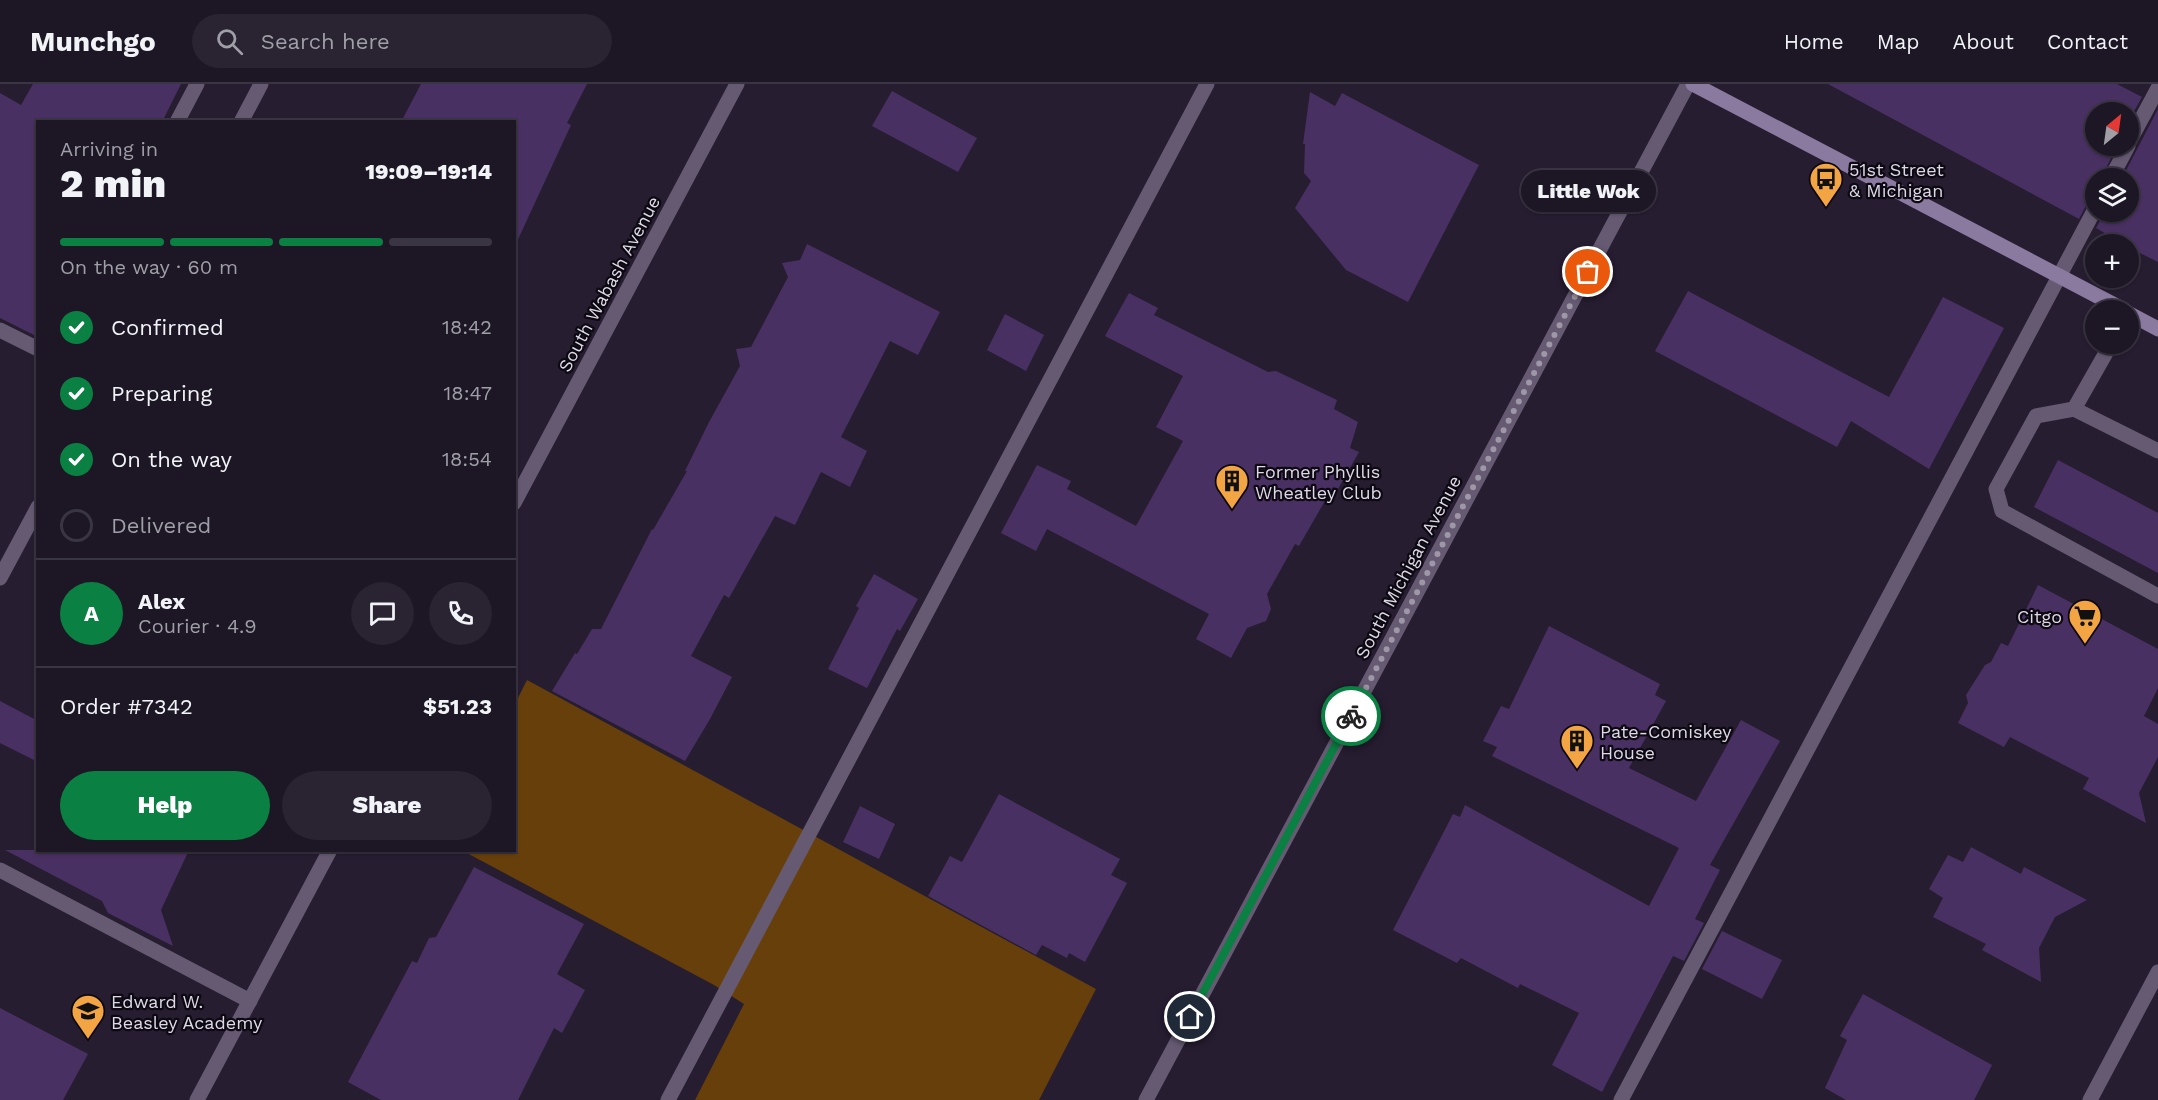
<!DOCTYPE html>
<html lang="en">
<head>
<meta charset="utf-8">
<style>
	body { margin:0; font-family:"Work Sans",sans-serif; background:#292332; color:#f1f3f6; height:100vh; display:flex; flex-direction:column; font-size:22px; white-space:nowrap }
	* { box-sizing:border-box; margin:0 }
	p { font-size:20px; color:#a09fa7 }
	.icon { flex:none; width:33px; height:33px; fill:none; stroke:currentColor; stroke-width:2; stroke-linecap:round; stroke-linejoin:round }
	.map { position:relative; flex:1; overflow:hidden }
	.side { position:absolute; left:36px; top:36px; width:480px; height:732px; display:flex; flex-direction:column; background:#1c1625; border-radius:0px; box-shadow:0 2px 4px #0004,0 0 0 2px #3a3542 }
	.side>* { flex:none }
	.needle { width:39px; rotate:29deg }
	.fabs { position:absolute; left:2085px; top:18px; display:grid; gap:12px }
	.fabs a { display:grid; place-items:center; width:54px; height:54px; border-radius:50%; background:#1c1625; box-shadow:0 2px 4px #0004,0 0 0 2px #3a3542; font-size:30px }
	.pin { position:absolute; display:grid; place-items:center; width:51px; height:51px; color:#fff; margin:-26px; border:3px solid #fff; border-radius:50%; box-shadow:0 2px 6px #0007 }
	.courier { position:absolute; display:grid; place-items:center; width:60px; height:60px; margin:-30px; border:4px solid #0b8043; border-radius:50%; background:#fff; color:#222; box-shadow:0 2px 8px #0007 }
	.bubble { position:absolute; height:42px; border-radius:21px; background:#1c1625; box-shadow:0 2px 4px #0004,0 0 0 2px #3a3542; font-size:20px; font-weight:800; line-height:42px; text-align:center }
	.summary em { font-style:normal; font-weight:800 }
	.summary div { display:flex; flex-direction:column-reverse }
	.summary { display:flex; align-items:center; justify-content:space-between; height:102px; padding:0 24px }
	h1 { font-size:39px; font-weight:800; line-height:45px }
	.bar { display:grid; grid-template-columns:repeat(4,1fr); gap:9px 6px; align-content:center; height:72px; padding:0 24px }
	.bar i { height:8px; border-radius:4px; background:#3a3542 }
	.bar .current { background:#0b8043 }
	.bar p { grid-column:span 4 }
	.line { display:flex; align-items:center; gap:15px; padding:0 24px; border-top:2px solid #3a3542 }
	.line div { flex:1 }
	.round { display:grid; place-items:center; flex:none; width:63px; height:63px; border-radius:32px; background:#292332 }
	ol { padding:0 24px; list-style:none }
	li { display:flex; align-items:center; gap:18px; height:66px }
	li p { margin-inline-start:auto }
	li .icon { padding:6px; border-radius:50%; background:#0b8043; color:#fff; stroke-width:4 }
	li:last-child { color:#a09fa7 }
	li i { width:33px; height:33px; border:3px solid #3a3542; border-radius:50% }
	.action { display:flex; gap:12px; margin-top:auto; padding:12px 24px }
	.action a { flex:1; height:69px; border-radius:36px; background:#0b8043; color:#fff; font-size:24px; font-weight:800; line-height:69px; text-align:center }
	.action a+a { background:#292332; color:#f1f3f6 }
	header { display:flex; align-items:center; gap:36px; box-sizing:border-box; height:84px; padding:0 30px; background:#1c1625; border-bottom:2px solid #3a3542 }
	header strong { font-size:28px }
	nav { display:flex; gap:33px; margin-inline-start:auto; font-size:21px }
	.search { width:420px; height:54px; background:#292332; display:flex; align-items:center; gap:15px; box-sizing:border-box; padding:0 21px; border-radius:33px; color:#a09fa7; font-size:22px }
	.map>svg:first-child { display:block }
	.green { fill:#673f0a }
	.building { fill:#493062 }
	.lines { fill:none; stroke-linecap:round; stroke-linejoin:round }
	.service { stroke:#655a72; stroke-width:15 }
	.minor { stroke:#655a72; stroke-width:15 }
	.tertiary { stroke:#655a72; stroke-width:15 }
	.secondary { stroke:#8b7aa0; stroke-width:15 }
	.done { stroke:#9e97a7; stroke-width:6; stroke-dasharray:0 10.8 }
	.route { stroke:#0b8043; stroke-width:8 }
	.labels { text-anchor:middle; dominant-baseline:central; stroke-width:4.5; stroke-linejoin:round; paint-order:stroke }
	.poi-label { font-size:18px; fill:#dfd9e7; stroke:#0d0912; text-anchor:start }
	.street-label { font-size:18px; fill:#dfd9e7; stroke:#0d0912 }
</style>
</head>
<body>
<header>
<strong>Munchgo</strong>
<div class="search"><svg class="icon" aria-label="search" viewBox="0 0 24 24"><circle cx="10" cy="10" r="6"/><path d="M15 15l6 6"/></svg>Search here</div>
<nav><a>Home</a><a>Map</a><a>About</a><a>Contact</a></nav>
</header>
<div class="map">
<svg width="2158" height="1016" viewBox="0 0 2158 1016">
	<rect width="100%" height="100%" fill="#261d31"/>
	<!-- green -->
	<path class="green" d="M 527,596 L 1096,905 L 1039,1016 L 695,1016 L 744,920 L 714,901 L 463,767 L 514,766 L 515,620 Z"/>
	<!-- building -->
	<g class="building">
		<path d="M 33,0 L 181,0 L 162,38 L 38,38 L 38,253 L 0,234 L 0,9 L 21,21 Z"/>
		<path d="M 421,0 L 587,0 L 567,39 L 571,41 L 514,164 L 514,38 L 401,38 Z"/>
		<path d="M 1828,0 L 2117,0 L 2142,13 L 2128,38 L 2128,28 L 2096,28 L 2096,62 L 2117,62 L 2101,94 L 2096,94 L 2096,113 L 2088,118 L 2079,135 Z"/>
		<path d="M 892,7 L 977,54 L 958,88 L 872,42 Z"/>
		<path d="M 1310,8 L 1335,22 L 1342,9 L 1479,81 L 1408,218 L 1346,186 L 1295,124 L 1311,97 L 1304,89 L 1305,60 L 1303,60 Z"/>
		<path d="M 2158,25 L 2158,178 L 2128,163 L 2128,160 L 2124,160 L 2096,144 L 2105,128 L 2128,128 L 2128,94 L 2122,94 Z"/>
		<path d="M 807,160 L 940,228 L 918,271 L 890,257 L 841,353 L 867,367 L 850,403 L 821,388 L 795,441 L 775,432 L 729,514 L 724,511 L 691,572 L 732,593 L 710,635 L 685,677 L 552,607 L 575,569 L 577,570 L 592,545 L 601,545 L 652,445 L 653,446 L 687,387 L 685,387 L 708,340 L 740,282 L 736,265 L 751,263 L 788,193 L 782,179 L 800,176 Z"/>
		<path d="M 1688,207 L 1889,313 L 1943,213 L 2004,244 L 1929,385 L 1851,337 L 1837,363 L 1655,267 Z"/>
		<path d="M 1129,209 L 1158,224 L 1154,231 L 1268,288 L 1276,287 L 1337,316 L 1334,325 L 1358,338 L 1350,364 L 1359,368 L 1338,405 L 1333,403 L 1299,462 L 1295,460 L 1267,510 L 1271,525 L 1266,537 L 1247,544 L 1231,574 L 1196,555 L 1209,530 L 1047,445 L 1036,467 L 1001,449 L 1037,381 L 1071,397 L 1067,405 L 1136,442 L 1183,357 L 1156,343 L 1183,292 L 1105,252 Z"/>
		<path d="M 1005,230 L 1044,251 L 1026,287 L 987,266 Z"/>
		<path d="M 2058,376 L 2158,429 L 2158,489 L 2034,423 Z"/>
		<path d="M 874,490 L 918,515 L 900,547 L 897,545 L 867,604 L 828,585 L 859,524 L 856,522 Z"/>
		<path d="M 2038,501 L 2158,565 L 2158,604 L 2144,632 L 2158,640 L 2158,673 L 2139,709 L 2146,739 L 2083,705 L 2089,694 L 2010,653 L 2004,663 L 1958,639 L 1968,619 L 1966,611 L 1985,581 L 1991,578 L 2001,559 L 2008,562 Z"/>
		<path d="M 1549,542 L 1660,600 L 1655,611 L 1666,617 L 1629,684 L 1696,717 L 1741,636 L 1780,657 L 1710,781 L 1720,786 L 1695,835 L 1704,839 L 1684,877 L 1673,872 L 1602,1008 L 1552,981 L 1579,929 L 1520,900 L 1518,904 L 1461,874 L 1457,879 L 1393,846 L 1453,730 L 1460,733 L 1465,721 L 1649,822 L 1679,764 L 1492,672 L 1497,663 L 1483,657 L 1501,622 L 1509,625 Z"/>
		<path d="M 0,617 L 38,637 L 38,678 L 0,659 Z"/>
		<path d="M 999,710 L 1120,775 L 1111,791 L 1127,799 L 1085,878 L 1069,869 L 1067,874 L 1042,861 L 1036,871 L 928,812 L 950,772 L 962,778 Z"/>
		<path d="M 860,722 L 895,740 L 879,775 L 843,758 Z"/>
		<path d="M 1971,763 L 2021,790 L 2024,783 L 2087,816 L 2055,833 L 2039,864 L 2041,898 L 1982,866 L 1986,860 L 1933,833 L 1943,814 L 1929,805 L 1948,771 L 1963,778 Z"/>
		<path d="M 5,766 L 189,766 L 161,826 L 173,862 L 108,829 L 102,817 Z"/>
		<path d="M 474,783 L 584,840 L 557,890 L 585,906 L 562,949 L 554,944 L 518,1016 L 381,1016 L 348,998 L 412,877 L 417,879 L 429,854 L 436,853 Z"/>
		<path d="M 1722,847 L 1782,876 L 1762,915 L 1702,885 Z"/>
		<path d="M 1863,910 L 1992,981 L 1974,1016 L 1846,1016 L 1825,1004 L 1847,956 L 1840,952 Z"/>
		<path d="M 0,924 L 88,970 L 63,1016 L 0,1016 Z"/>
	</g>
	<g class="lines">
		<!-- service -->
		<g class="service">
			<path d="M 177,38 L 197,0"/>
			<path d="M 241,38 L 261,0"/>
			<path d="M 2128,60 L 2158,4"/>
			<path d="M 2111,94 L 2128,62"/>
			<path d="M 0,246 L 38,265"/>
			<path d="M 2074,325 L 2111,260"/>
			<path d="M 2158,367 L 2074,325 L 2036,332 L 1996,405 L 2002,427 L 2158,512"/>
			<path d="M 0,494 L 38,423"/>
			<path d="M 0,786 L 250,917"/>
			<path d="M 668,1016 L 1207,0"/>
			<path d="M 1621,1016 L 2096,123"/>
		</g>
		<!-- minor -->
		<g class="minor">
			<path d="M 514,419 L 737,0"/>
			<path d="M 197,1016 L 330,766"/>
		</g>
		<!-- tertiary -->
		<g class="tertiary">
			<path d="M 1146,1016 L 1688,0"/>
			<path d="M 2090,1016 L 2158,888"/>
		</g>
		<!-- secondary -->
		<g class="secondary">
			<path d="M 1693,0 L 2124,226"/>
			<path d="M 2128,229 L 2158,245"/>
		</g>
	</g>
	<g class="lines">
		<!-- done -->
		<path class="done" d="M 1351,632 L 1588,188"/>
		<!-- route -->
		<path class="route" d="M 1190,933 L 1351,632"/>
	</g>
	<!-- icons -->
	<defs>
		<g id="bus-pin" transform="scale(1.725)"><path d="M0 17L-7.5 6A9.5 9.5 0 1 1 7.5 6Z" fill="#f3a443" stroke="#0d0912"/><path d="M-5-6H5V4H4V6H2V4H-2V6H-4V4H-5ZM-3.5-4V0h7V-4ZM-3.5 1.2v1.5H-2V1.2ZM2 1.2v1.5H3.5V1.2Z" fill="#111"/></g>
		<g id="building-pin" transform="scale(1.725)"><path d="M0 17L-7.5 6A9.5 9.5 0 1 1 7.5 6Z" fill="#f3a443" stroke="#0d0912"/><path d="M-4-6H4V6H1V3H-1V6H-4ZM-2.5-4.3h1.7v1.8h-1.7ZM.8-4.3h1.7v1.8H.8ZM-2.5-1h1.7V.8h-1.7ZM.8-1h1.7V.8H.8Z" fill="#111"/></g>
		<g id="supermarket-pin" transform="scale(1.725)"><path d="M0 17L-7.5 6A9.5 9.5 0 1 1 7.5 6Z" fill="#f3a443" stroke="#0d0912"/><path d="M-6-5.5h2.5l.6 2H6L4.5 2H-2.5L-4.4-4H-6ZM-1.5 3.2a1.3 1.3 0 1 0 .1 0ZM3 3.2a1.3 1.3 0 1 0 .1 0Z" fill="#111"/></g>
		<g id="school-pin" transform="scale(1.725)"><path d="M0 17L-7.5 6A9.5 9.5 0 1 1 7.5 6Z" fill="#f3a443" stroke="#0d0912"/><path d="M0-5L7-2L0 1L-7-2ZM-4 1L0 2.5L4 1V4Q0 6-4 4Z" fill="#111"/></g>
	</defs>
	<g fill-rule="evenodd">
		<use href="#bus-pin" x="1826" y="95"/>
		<use href="#building-pin" x="1232" y="397"/>
		<use href="#supermarket-pin" x="2085" y="532"/>
		<use href="#building-pin" x="1577" y="657"/>
		<use href="#school-pin" x="88" y="927"/>
	</g>
	<g class="labels">
		<!-- poi labels -->
		<g class="poi-label">
			<text x="1849" y="85">51st Street<tspan x="1849" dy="21">&amp; Michigan</tspan></text>
			<text x="1255" y="387">Former Phyllis<tspan x="1255" dy="21">Wheatley Club</tspan></text>
			<text x="2062" y="532" text-anchor="end">Citgo</text>
			<text x="1600" y="647">Pate-Comiskey<tspan x="1600" dy="21">House</tspan></text>
			<text x="111" y="917">Edward W.<tspan x="111" dy="21">Beasley Academy</tspan></text>
		</g>
		<!-- street labels -->
		<g class="street-label">
			<text transform="translate(609 200) rotate(-62)">South Wabash Avenue</text>
			<text transform="translate(1408 483) rotate(-62)">South Michigan Avenue</text>
		</g>
	</g>
</svg>
<div class="fabs">
<a><svg class="needle" viewBox="-14 -14 28 28"><path d="M0-13l5 13h-10z" fill="#e53935"/><path d="M0 13l5-13h-10z" fill="#a09fa7"/></svg></a>
<a><svg class="icon" aria-label="layers" viewBox="0 0 24 24"><path d="M12 4l9 5-9 5-9-5zM3 14l9 5 9-5"/></svg></a>
<a>+</a>
<a>−</a>
</div>
<div class="pin" style="left:1588px;top:188px;background:#ea580c"><svg class="icon" aria-label="bag" viewBox="0 0 24 24"><path d="M5 8h14l-1 12H6zM9 8a3 3 0 0 1 6 0"/></svg></div>
<div class="pin" style="left:1190px;top:933px;background:#1f2937"><svg class="icon" aria-label="home" viewBox="0 0 24 24"><path d="M3 11l9-7 9 7M6 9v11h12V9"/></svg></div>
<div class="courier" style="left:1351px;top:632px"><svg class="icon" aria-label="bike" viewBox="0 0 24 24"><circle cx="6" cy="16" r="4"/><circle cx="18" cy="16" r="4"/><path d="M6 16l4-8h5l3 8M10 8l3 8H6M13 5h3"/></svg></div>
<div class="bubble" style="left:1521px;top:86px;width:135px">Little Wok</div>
<section class="side">
<div class="summary"><div><h1>2 min</h1><p>Arriving in</p></div><em>19:09–19:14</em></div>
<div class="bar"><i class="current"></i><i class="current"></i><i class="current"></i><i></i><p>On the way · 60 m</p></div>
<ol>
<li><svg class="icon" aria-label="check" viewBox="0 0 24 24"><path d="M5 12l5 5 9-10"/></svg>Confirmed<p>18:42</p></li>
<li><svg class="icon" aria-label="check" viewBox="0 0 24 24"><path d="M5 12l5 5 9-10"/></svg>Preparing<p>18:47</p></li>
<li><svg class="icon" aria-label="check" viewBox="0 0 24 24"><path d="M5 12l5 5 9-10"/></svg>On the way<p>18:54</p></li>
<li><i></i>Delivered</li>
</ol>
<div class="line" style="height:108px"><b class="round" style="background:#0b8043;color:#fff">A</b><div><b>Alex</b><p>Courier · 4.9</p></div><a class="round"><svg class="icon" aria-label="chat" viewBox="0 0 24 24"><path d="M4 5h16v11H9l-5 4z"/></svg></a><a class="round"><svg class="icon" aria-label="phone" viewBox="0 0 24 24"><path d="M5 4h4l2 5-3 2q2 4 5 5l2-3 5 2v4C11 20 4 13 5 4z"/></svg></a></div>
<div class="line" style="height:78px"><div>Order #7342</div><b>$51.23</b></div>
<div class="action"><a>Help</a><a>Share</a></div>
</section>
</div>
</body>
</html>
